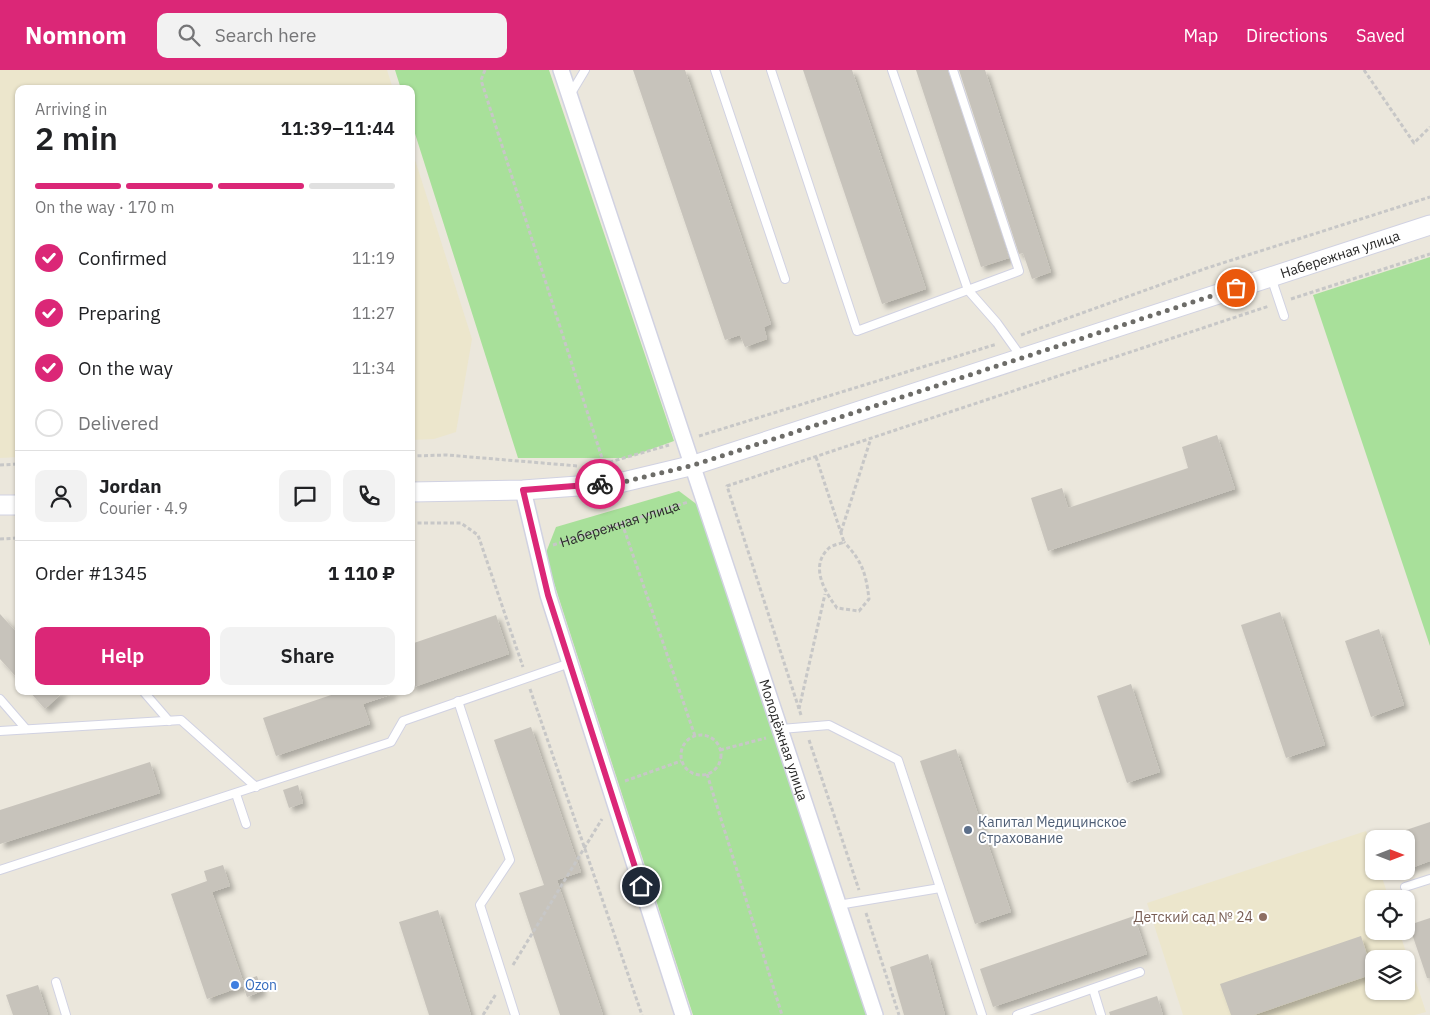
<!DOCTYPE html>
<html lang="en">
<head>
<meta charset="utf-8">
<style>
	body { margin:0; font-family:"IBM Plex Sans",sans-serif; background:#f2f2f2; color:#202124; height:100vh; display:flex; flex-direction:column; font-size:19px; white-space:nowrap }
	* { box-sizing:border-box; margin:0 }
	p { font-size:16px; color:#757577 }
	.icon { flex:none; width:28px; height:28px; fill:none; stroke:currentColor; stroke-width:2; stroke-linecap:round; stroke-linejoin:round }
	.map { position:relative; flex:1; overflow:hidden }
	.details { position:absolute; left:15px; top:15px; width:400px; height:610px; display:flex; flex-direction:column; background:#fff; border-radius:10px; box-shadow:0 1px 4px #0004 }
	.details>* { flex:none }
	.needle { width:32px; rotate:90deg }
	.tools { position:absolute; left:1365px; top:760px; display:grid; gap:10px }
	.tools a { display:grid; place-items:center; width:50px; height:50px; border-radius:10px; background:#fff; box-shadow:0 1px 4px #0004; font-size:25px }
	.pin { position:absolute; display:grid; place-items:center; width:42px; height:42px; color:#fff; margin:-21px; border:2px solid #fff; border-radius:50%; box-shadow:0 1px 5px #0007 }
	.courier { position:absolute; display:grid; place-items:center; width:50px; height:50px; margin:-25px; border:4px solid #db2777; border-radius:50%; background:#fff; color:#222; box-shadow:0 1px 6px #0007 }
	.head em { font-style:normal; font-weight:600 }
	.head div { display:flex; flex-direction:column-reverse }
	.head { display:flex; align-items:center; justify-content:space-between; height:85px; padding:0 20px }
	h1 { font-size:32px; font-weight:600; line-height:38px }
	.bar { display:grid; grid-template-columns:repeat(4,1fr); gap:8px 5px; align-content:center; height:60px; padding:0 20px }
	.bar i { height:6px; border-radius:4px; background:#e0e0e0 }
	.bar .selected { background:#db2777 }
	.bar p { grid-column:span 4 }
	.line { display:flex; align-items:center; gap:12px; padding:0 20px; border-top:1px solid #e0e0e0 }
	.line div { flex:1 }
	.round { display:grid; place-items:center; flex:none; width:52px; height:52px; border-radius:10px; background:#f2f2f2 }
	ol { padding:0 20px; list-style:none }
	li { display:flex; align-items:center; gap:15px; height:55px }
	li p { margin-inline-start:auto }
	li .icon { padding:5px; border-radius:50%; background:#db2777; color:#fff; stroke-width:4 }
	li:last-child { color:#757577 }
	li i { width:28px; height:28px; border:2px solid #e0e0e0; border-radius:50% }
	.primary-button { display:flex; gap:10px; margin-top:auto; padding:10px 20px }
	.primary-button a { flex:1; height:58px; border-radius:10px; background:#db2777; color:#fff; font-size:20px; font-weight:600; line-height:58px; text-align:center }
	.primary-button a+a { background:#f2f2f2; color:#202124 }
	header { display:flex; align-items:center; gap:30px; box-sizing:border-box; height:70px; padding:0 25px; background:#db2777; color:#fff }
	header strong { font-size:24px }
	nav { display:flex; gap:28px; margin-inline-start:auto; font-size:18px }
	.search { width:350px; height:45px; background:#f2f2f2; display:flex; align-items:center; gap:12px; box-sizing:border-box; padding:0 18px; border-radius:10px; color:#757577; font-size:19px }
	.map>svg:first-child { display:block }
	.education { fill:#ece6cc; fill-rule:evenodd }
	.green { fill:#a8e09a }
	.building { fill:#c7c3bb; filter:url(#shadow) }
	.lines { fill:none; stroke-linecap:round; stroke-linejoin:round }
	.service-casing { stroke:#d1d2e2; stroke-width:10 }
	.minor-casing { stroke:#d1d2e2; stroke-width:18 }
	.tertiary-casing { stroke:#d1d2e2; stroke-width:21 }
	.path { stroke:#c7c7c7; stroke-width:3; stroke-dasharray:4 2.5; stroke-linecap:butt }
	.service { stroke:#fff; stroke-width:8 }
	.minor { stroke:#fff; stroke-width:15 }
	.tertiary { stroke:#fff; stroke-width:19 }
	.done { stroke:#6d6c68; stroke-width:5; stroke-dasharray:0 9 }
	.route { stroke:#db2777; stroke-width:6 }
	.service-dot { fill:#5c6f8a; stroke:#fff; stroke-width:2 }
	.education-dot { fill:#8d6e63; stroke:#fff; stroke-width:2 }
	.shop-dot { fill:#3f7fe0; stroke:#fff; stroke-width:2 }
	.labels { text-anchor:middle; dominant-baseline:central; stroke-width:4; stroke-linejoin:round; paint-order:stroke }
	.street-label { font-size:14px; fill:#292929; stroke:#fff }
	.service-label { font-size:14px; fill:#4e5e75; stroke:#fff; text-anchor:start }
	.education-label { font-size:14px; fill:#785e54; stroke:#fff; text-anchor:end }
	.shop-label { font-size:14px; fill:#366cbe; stroke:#fff; text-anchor:start }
</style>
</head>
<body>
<header>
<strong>Nomnom</strong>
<div class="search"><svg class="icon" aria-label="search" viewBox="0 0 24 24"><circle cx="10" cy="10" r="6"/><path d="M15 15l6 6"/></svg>Search here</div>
<nav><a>Map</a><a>Directions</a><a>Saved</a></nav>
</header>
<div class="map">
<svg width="1430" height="945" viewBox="0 0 1430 945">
	<defs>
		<filter id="shadow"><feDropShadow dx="4.5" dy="4.5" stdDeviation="2.5" flood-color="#0004"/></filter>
	</defs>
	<rect width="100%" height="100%" fill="#ebe7dc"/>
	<!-- education -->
	<g class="education">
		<path d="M 0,0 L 387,0 L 393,19 L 19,19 L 19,387 L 0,388 Z"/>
		<path d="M 411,77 L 472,269 L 456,362 L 434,369 L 411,370 Z"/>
		<path d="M 1366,761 L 1374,784 L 1374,801 L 1380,801 L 1389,829 L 1374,829 L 1374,861 L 1399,861 L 1426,942 L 1415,945 L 1183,945 L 1147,833 ZM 1374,889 L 1406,889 L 1406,921 L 1374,921 Z"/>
	</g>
	<!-- green -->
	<g class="green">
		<path d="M 395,0 L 549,0 L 674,371 L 627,388 L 518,388 L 411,51 L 411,19 L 401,19 Z"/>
		<path d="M 1430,187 L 1430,576 L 1313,225 Z"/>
		<path d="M 679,421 L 699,436 L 871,945 L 693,945 L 545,485 L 556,457 Z"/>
	</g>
	<!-- building -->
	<g class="building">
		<path d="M 633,0 L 685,0 L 771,254 L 764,257 L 767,269 L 745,277 L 740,265 L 725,270 Z"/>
		<path d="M 803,0 L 852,0 L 926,219 L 882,234 Z"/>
		<path d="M 916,0 L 948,0 L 1009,188 L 981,197 Z"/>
		<path d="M 959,0 L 985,0 L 1051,202 L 1032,209 L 1023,183 L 1019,184 Z"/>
		<path d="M 1217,365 L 1235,419 L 1048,481 L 1031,428 L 1062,418 L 1068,438 L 1188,398 L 1182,377 Z"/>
		<path d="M 1280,542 L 1325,675 L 1286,688 L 1241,555 Z"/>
		<path d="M 0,544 L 19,565 L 19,610 L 0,589 Z"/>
		<path d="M 496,545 L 509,584 L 411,618 L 411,574 Z"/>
		<path d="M 1379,559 L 1404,635 L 1371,647 L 1345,571 Z"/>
		<path d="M 1131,614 L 1160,702 L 1127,713 L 1097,626 Z"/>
		<path d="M 29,621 L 64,621 L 45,639 Z"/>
		<path d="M 343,621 L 392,621 L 393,624 L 363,634 L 370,654 L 276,686 L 263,648 Z"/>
		<path d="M 531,657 L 581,802 L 557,810 L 603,945 L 560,945 L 519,823 L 544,815 L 494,670 Z"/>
		<path d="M 956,679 L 1011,842 L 975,854 L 920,691 Z"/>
		<path d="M 150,692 L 160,723 L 0,774 L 0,740 Z"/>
		<path d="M 298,715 L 303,733 L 289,738 L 283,720 Z"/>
		<path d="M 1430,752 L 1430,791 L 1406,800 L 1406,760 Z"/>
		<path d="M 223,795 L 230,816 L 212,822 L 243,911 L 257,906 L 262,921 L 247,927 L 243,916 L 207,929 L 171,824 L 207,811 L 204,801 Z"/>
		<path d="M 438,840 L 471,945 L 429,945 L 399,852 Z"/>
		<path d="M 1134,846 L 1147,884 L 993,937 L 980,899 Z"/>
		<path d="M 1430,848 L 1430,908 L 1427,908 L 1409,855 Z"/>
		<path d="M 1361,866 L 1373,904 L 1254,945 L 1231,945 L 1220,914 Z"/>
		<path d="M 928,884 L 945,945 L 904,945 L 890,897 Z"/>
		<path d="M 38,915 L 48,945 L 13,945 L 6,925 Z"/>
		<path d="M 1157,926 L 1163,945 L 1110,945 L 1109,942 Z"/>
	</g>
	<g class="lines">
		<!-- service casing -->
		<g class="service-casing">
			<g id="service">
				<path d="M 715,0 L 785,209"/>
				<path d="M 771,0 L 857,261 L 1019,201 L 953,0"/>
				<path d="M 892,0 L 968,220 L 997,253 L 1022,288"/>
				<path d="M 570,25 L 585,0"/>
				<path d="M 1271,207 L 1284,246"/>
				<path d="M 143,621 L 169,651"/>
				<path d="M 0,629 L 26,659"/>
				<path d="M 458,631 L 510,790 L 480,835 L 515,945"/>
				<path d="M 781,659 L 829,655 L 898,690 L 982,945"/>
				<path d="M 0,661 L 181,650 L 256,717"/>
				<path d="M 236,724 L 246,754"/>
				<path d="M 0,800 L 391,672 L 403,651 L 570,593"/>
				<path d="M 1405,817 L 1430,809"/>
				<path d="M 838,835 L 940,818"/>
				<path d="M 56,912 L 66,945"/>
				<path d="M 1093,919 L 1101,945"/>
				<path d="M 1017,945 L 1140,902"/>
			</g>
		</g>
		<!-- minor casing -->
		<g class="minor-casing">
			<g id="minor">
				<path id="s2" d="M 561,0 L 875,945"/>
				<path d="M 523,420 L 548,525 L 683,945"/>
			</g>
		</g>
		<!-- tertiary casing -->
		<g class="tertiary-casing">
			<g id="tertiary">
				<path id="s3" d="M 411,422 L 523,420 L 619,413 L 694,395 L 1430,155"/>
				<path d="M 0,435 L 19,435"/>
			</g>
		</g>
		<!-- path -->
		<g class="path">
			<path d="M 485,0 L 481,10 L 602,388"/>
			<path d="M 1364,0 L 1414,73 L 1430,57"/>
			<path d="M 1291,229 L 1430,184"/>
			<path d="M 1021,265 L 1207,198 L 1430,127"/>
			<path d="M 699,366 L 997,274"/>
			<path d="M 411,386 L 447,385 L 578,396"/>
			<path d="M 816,387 L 844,472 C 840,474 832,475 829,478 C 809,496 825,522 837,538 L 859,541 L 869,529 C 866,503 862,491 844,472"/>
			<path d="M 603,394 L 669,375"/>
			<path d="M 0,395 L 19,394"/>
			<path d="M 411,453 L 461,453 L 478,465 L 523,597"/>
			<path d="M 622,453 L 695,666"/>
			<path d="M 841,462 L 871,368"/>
			<path d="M 0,469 L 19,468"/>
			<path id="s1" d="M 553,475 L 688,432"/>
			<path d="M 530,619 L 642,945"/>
			<path d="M 799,639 L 825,524"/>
			<path d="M 801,645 L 727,416 L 1269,236"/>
			<circle cx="701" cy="685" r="20"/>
			<path d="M 809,670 L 859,820"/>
			<path d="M 720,680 L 766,668"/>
			<path d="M 707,704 L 782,945"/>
			<path d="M 625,711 L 681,691"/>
			<path d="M 866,843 L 899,945"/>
			<path d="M 513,895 L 602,749"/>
			<path d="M 483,945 L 496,924"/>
		</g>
		<!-- service -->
		<use href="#service" class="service"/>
		<!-- minor -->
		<use href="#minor" class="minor"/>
		<!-- tertiary -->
		<use href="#tertiary" class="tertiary"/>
	</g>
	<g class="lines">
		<!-- done -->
		<path class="done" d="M 600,414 L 619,413 L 694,395 L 1236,218"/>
		<!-- route -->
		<path class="route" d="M 600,414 L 523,420 L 548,525 L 641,816"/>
	</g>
	<!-- markers -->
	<circle class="service-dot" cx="968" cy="760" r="5"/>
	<circle class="education-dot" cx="1263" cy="847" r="5"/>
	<circle class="shop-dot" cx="235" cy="915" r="5"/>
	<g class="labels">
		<!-- street labels -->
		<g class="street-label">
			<text stroke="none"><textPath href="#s3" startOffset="965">Набережная улица</textPath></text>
			<text stroke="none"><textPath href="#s1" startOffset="70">Набережная улица</textPath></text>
			<text stroke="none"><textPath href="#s2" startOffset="706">Молодёжная улица</textPath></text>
		</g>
		<!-- service labels -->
		<g class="service-label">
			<text x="978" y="752">Капитал Медицинское<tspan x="978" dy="16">Страхование</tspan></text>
		</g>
		<!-- education labels -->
		<g class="education-label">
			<text x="1253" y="847">Детский сад № 24</text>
		</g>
		<!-- shop labels -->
		<g class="shop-label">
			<text x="245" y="915">Ozon</text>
		</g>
	</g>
</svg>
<div class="tools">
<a><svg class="needle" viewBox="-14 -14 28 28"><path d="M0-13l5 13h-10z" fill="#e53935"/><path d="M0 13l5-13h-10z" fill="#757577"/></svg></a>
<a><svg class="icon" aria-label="locate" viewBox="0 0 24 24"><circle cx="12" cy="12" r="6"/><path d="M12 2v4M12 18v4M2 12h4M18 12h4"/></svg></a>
<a><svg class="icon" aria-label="layers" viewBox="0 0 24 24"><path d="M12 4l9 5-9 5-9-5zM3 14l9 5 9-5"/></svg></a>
</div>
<div class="pin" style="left:1236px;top:218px;background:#ea580c"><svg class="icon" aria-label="bag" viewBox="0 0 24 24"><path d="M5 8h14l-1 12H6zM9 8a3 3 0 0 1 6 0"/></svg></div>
<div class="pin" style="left:641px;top:816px;background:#1f2937"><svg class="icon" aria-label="home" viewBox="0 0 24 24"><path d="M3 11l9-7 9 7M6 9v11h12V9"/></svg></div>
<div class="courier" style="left:600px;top:414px"><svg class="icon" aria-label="bike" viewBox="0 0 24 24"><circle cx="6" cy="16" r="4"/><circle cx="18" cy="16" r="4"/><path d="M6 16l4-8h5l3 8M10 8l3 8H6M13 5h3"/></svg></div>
<section class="details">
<div class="head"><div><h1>2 min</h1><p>Arriving in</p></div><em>11:39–11:44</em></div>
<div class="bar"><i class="selected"></i><i class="selected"></i><i class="selected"></i><i></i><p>On the way · 170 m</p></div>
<ol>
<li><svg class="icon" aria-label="check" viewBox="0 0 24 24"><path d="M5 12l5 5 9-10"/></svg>Confirmed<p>11:19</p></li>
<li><svg class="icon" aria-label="check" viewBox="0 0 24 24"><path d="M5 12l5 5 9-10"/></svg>Preparing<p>11:27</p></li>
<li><svg class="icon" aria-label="check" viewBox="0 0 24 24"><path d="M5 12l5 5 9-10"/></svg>On the way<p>11:34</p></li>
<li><i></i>Delivered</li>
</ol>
<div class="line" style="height:90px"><a class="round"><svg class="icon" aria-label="person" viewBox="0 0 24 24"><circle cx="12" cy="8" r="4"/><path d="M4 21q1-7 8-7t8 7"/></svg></a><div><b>Jordan</b><p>Courier · 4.9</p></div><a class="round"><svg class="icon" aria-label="chat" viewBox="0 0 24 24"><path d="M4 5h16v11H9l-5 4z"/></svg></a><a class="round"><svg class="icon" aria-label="phone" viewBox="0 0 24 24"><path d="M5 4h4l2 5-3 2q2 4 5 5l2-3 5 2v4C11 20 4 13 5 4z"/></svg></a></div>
<div class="line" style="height:65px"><div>Order #1345</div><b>1 110 ₽</b></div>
<div class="primary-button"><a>Help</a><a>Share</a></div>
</section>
</div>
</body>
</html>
